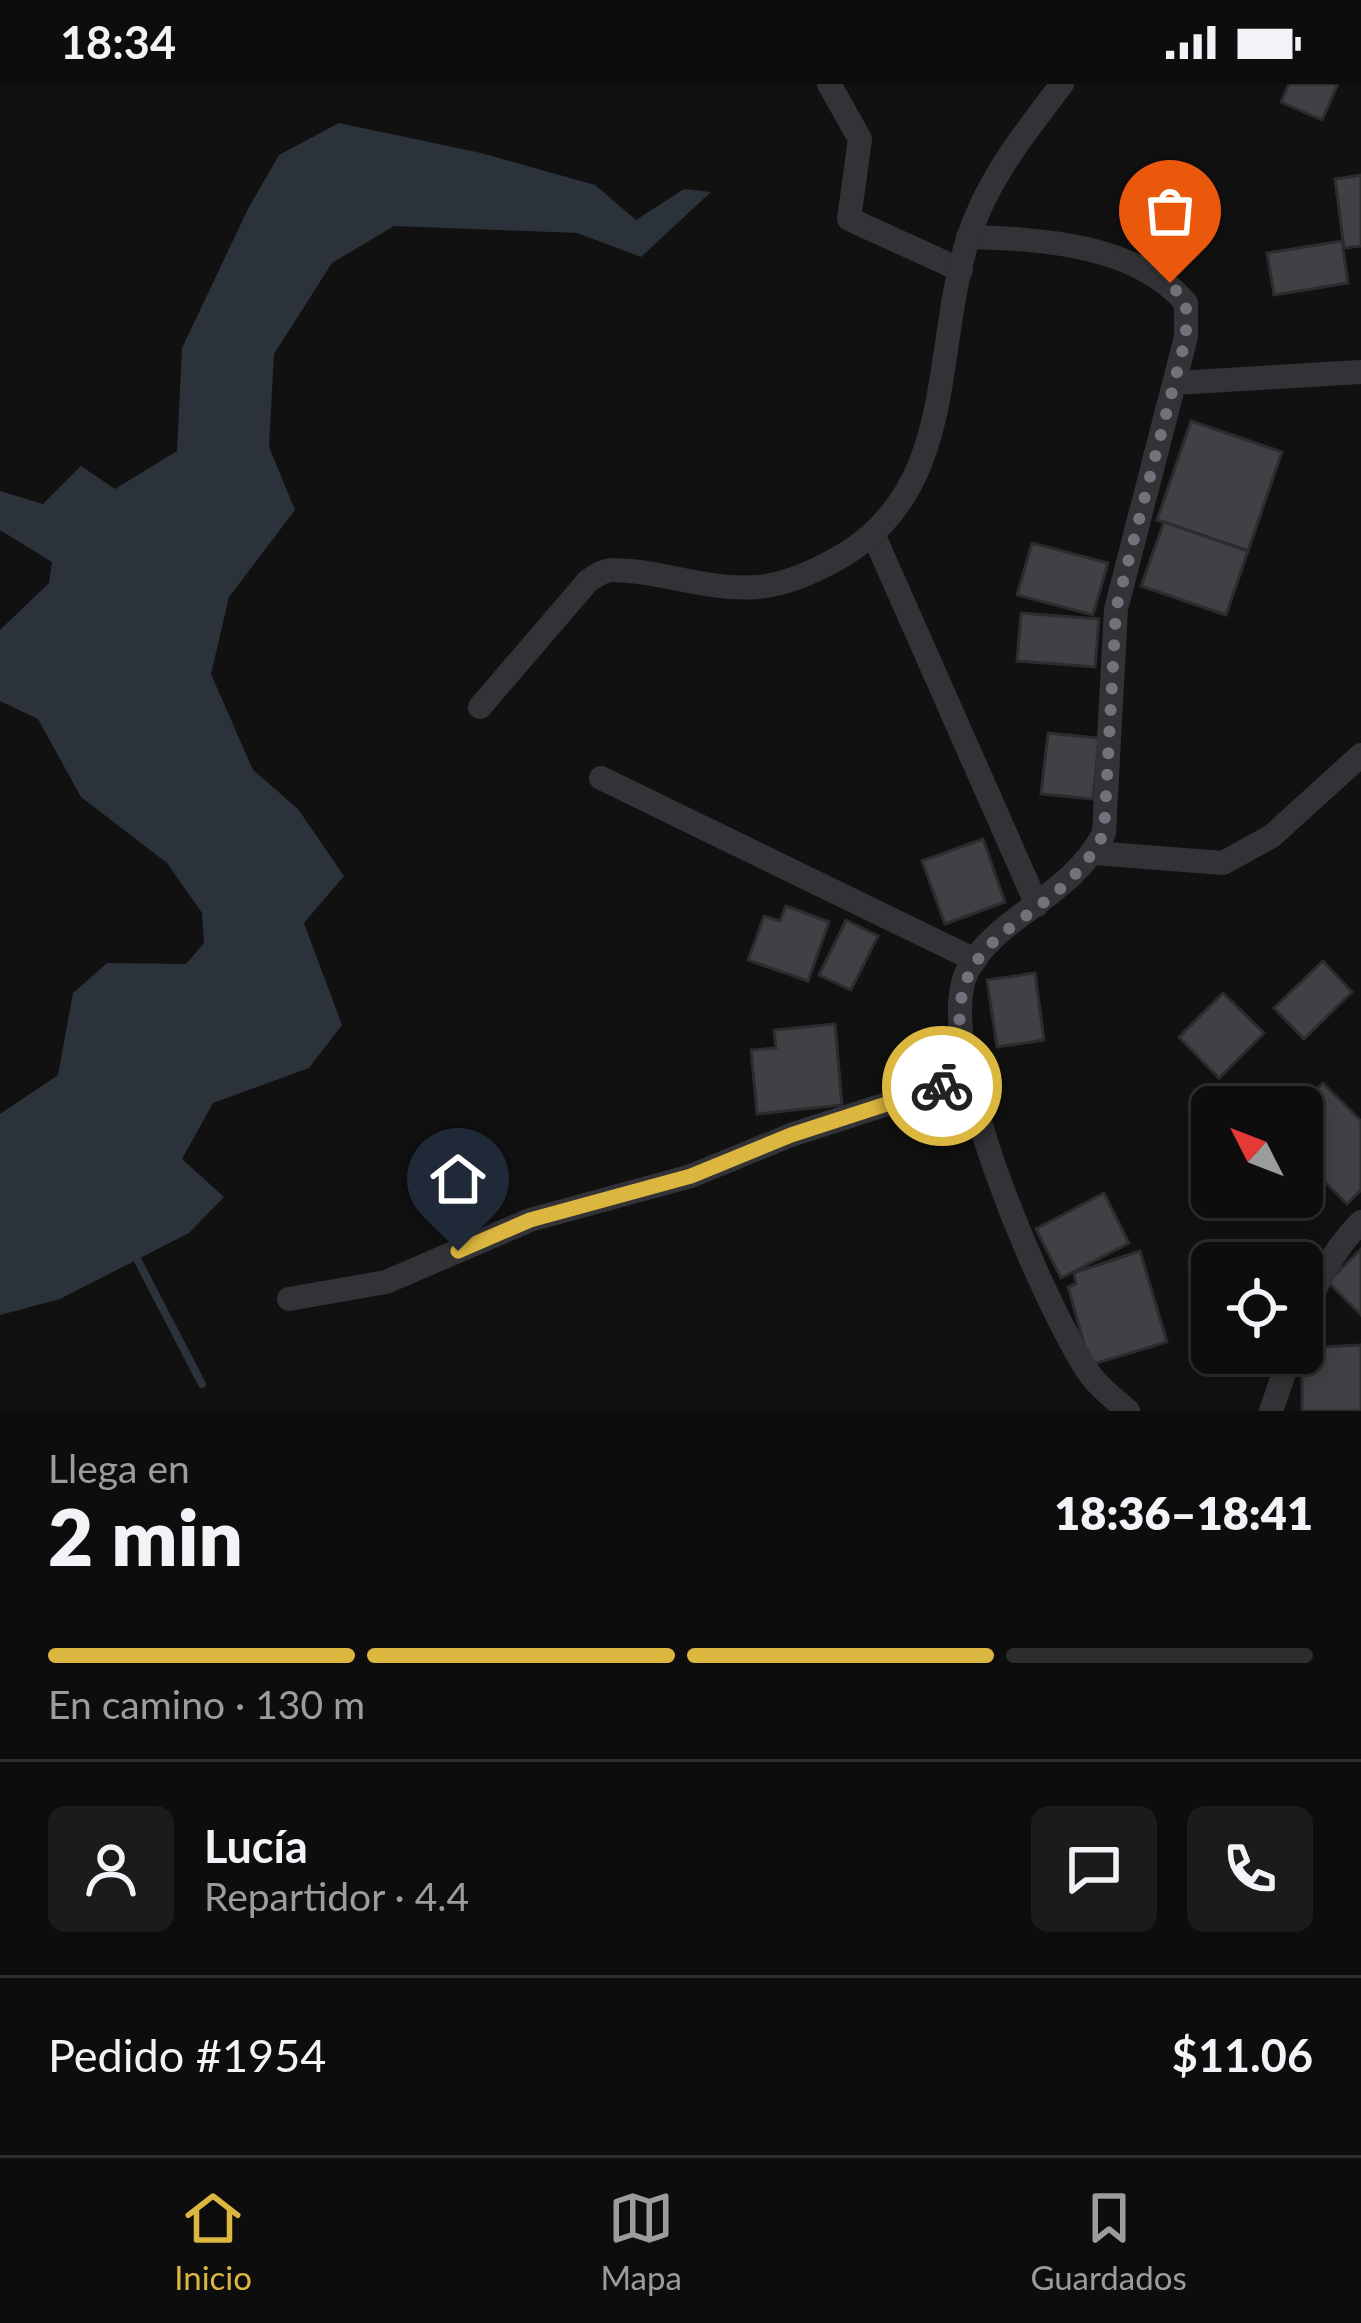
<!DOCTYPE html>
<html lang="es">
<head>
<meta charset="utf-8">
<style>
	body { margin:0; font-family:Lato,sans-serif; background:#1b1b1c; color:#f1f3f6; height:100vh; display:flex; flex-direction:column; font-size:45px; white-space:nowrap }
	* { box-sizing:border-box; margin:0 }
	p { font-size:39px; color:#9a9c9e }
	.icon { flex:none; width:66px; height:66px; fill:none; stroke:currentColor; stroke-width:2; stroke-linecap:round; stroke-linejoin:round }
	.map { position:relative; height:1327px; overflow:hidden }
	.drawer { display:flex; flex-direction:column; background:#0d0d0e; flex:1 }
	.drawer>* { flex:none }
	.needle { width:78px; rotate:312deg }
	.tools { position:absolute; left:1191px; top:1002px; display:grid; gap:24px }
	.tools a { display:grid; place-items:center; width:132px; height:132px; border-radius:18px; background:#0d0d0e; box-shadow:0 6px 18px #0003,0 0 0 3px #2d2d2e; font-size:60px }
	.pin { position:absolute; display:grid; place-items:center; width:102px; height:102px; color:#fff; margin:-123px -51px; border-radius:50% 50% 50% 0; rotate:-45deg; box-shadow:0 0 12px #0007 }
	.pin .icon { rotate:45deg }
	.courier { position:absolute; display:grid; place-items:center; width:120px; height:120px; margin:-60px; border:9px solid #dcb73f; border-radius:50%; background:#fff; color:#222; box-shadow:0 3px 15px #0007 }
	.headline em { font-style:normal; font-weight:800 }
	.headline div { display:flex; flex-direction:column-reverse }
	.headline { display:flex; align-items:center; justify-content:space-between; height:204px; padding:0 48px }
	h1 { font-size:78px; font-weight:800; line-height:90px }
	.bar { display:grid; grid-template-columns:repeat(4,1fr); gap:18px 12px; align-content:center; height:144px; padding:0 48px }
	.bar i { height:15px; border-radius:9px; background:#2d2d2e }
	.bar .selected { background:#dcb73f }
	.bar p { grid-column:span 4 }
	.line { display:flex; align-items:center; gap:30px; padding:0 48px; border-top:3px solid #2d2d2e }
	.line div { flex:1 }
	.round { display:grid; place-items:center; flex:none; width:126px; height:126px; border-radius:18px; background:#1b1b1c }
	.status { display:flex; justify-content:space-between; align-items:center; height:84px; padding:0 60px; background:#0d0d0e; direction:ltr }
	.status svg { height:33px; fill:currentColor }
	.tab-bar { display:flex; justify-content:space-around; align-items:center; height:168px; border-top:3px solid #2d2d2e; background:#0d0d0e; font-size:33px; color:#9a9c9e }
	.tab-bar a { display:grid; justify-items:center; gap:6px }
	.tab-bar .selected { color:#dcb73f }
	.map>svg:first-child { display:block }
	.water { fill:#2c3239 }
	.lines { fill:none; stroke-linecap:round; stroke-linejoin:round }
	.stream { stroke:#2c3239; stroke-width:8 }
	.building { fill:#404145; stroke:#2c2b2e; stroke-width:3 }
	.minor { stroke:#333337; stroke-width:24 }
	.done { stroke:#71727a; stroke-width:12; stroke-dasharray:0 21.6 }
	.route { stroke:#dcb73f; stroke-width:15 }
</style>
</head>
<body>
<div class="status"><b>18:34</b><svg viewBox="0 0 49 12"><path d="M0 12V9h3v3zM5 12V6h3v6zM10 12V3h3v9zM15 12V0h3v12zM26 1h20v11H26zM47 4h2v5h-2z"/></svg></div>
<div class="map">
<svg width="1361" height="1327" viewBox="0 0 1361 1327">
	<rect width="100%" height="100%" fill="#111112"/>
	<!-- water -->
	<path class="water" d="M 339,39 L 481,69 L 595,101 L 636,136 L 684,105 L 711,108 L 641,173 L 577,149 L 394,142 L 332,179 L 274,270 L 269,363 L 295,426 L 229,513 L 211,590 L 253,686 L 298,725 L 344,792 L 304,839 L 342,941 L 309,984 L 213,1019 L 182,1075 L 224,1113 L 189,1149 L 60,1215 L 0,1231 L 0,1030 L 58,991 L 73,909 L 107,879 L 186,880 L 204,859 L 202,829 L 167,779 L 81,713 L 38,635 L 0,617 L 0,546 L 49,499 L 52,478 L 0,446 L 0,407 L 43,420 L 81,382 L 115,405 L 177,367 L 182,264 L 248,125 L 279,71 Z"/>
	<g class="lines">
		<!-- stream -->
		<path class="stream" d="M 137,1175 L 202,1300"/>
	</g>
	<!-- building -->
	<g class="building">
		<path d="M 1289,0 L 1338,0 L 1322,36 L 1281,18 Z"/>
		<path d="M 1361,91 L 1361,162 L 1344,164 L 1335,95 Z"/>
		<path d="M 1342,157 L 1348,199 L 1274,211 L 1267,169 Z"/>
		<path d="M 1191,337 L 1282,368 L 1248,467 L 1157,436 Z"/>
		<path d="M 1164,438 L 1248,467 L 1226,531 L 1141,502 Z"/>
		<path d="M 1032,459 L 1108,479 L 1093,531 L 1017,511 Z"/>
		<path d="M 1021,529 L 1099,535 L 1095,583 L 1017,577 Z"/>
		<path d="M 1048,649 L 1099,654 L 1093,715 L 1041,710 Z"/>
		<path d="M 983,755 L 1005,818 L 945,840 L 922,777 Z"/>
		<path d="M 786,822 L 829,838 L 808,897 L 748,876 L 764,832 L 780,837 Z"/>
		<path d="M 846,836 L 878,852 L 851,906 L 819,891 Z"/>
		<path d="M 1323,877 L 1352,908 L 1304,955 L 1274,924 Z"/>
		<path d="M 1035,889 L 1044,956 L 997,963 L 987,896 Z"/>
		<path d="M 1223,909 L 1264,949 L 1219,994 L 1179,953 Z"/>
		<path d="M 835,940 L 842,1021 L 757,1030 L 751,966 L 776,964 L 774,946 Z"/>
		<path d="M 1323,999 L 1361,1037 L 1361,1106 L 1347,1120 L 1302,1075 L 1302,1059 L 1311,1049 L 1302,1040 L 1299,1023 Z"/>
		<path d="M 1104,1109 L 1129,1159 L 1061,1194 L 1036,1145 Z"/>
		<path d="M 1361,1165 L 1361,1231 L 1328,1198 Z"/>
		<path d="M 1140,1167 L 1167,1258 L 1090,1281 L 1068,1203 L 1076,1200 L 1074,1189 Z"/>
		<path d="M 1361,1261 L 1361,1327 L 1302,1327 L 1302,1264 Z"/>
	</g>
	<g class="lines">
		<!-- minor -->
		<g class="minor">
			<path d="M 829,0 L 860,55 L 849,135 L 961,186"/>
			<path d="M 968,153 C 1040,155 1136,160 1186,219 L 1186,253 L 1116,525 L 1104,749 C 1072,812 998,832 969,884 C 927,956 1044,1221 1089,1289 C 1098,1303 1115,1315 1128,1327"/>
			<path d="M 1175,299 L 1361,288"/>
			<path d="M 874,452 L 1037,821"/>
			<path d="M 480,623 L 588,497 C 596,492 603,486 612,486 C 660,486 707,507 757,503 C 786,501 816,487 842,472 C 958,403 932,268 968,155 C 987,95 1025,49 1062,0"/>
			<path d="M 601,694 L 975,876"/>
			<path d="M 1094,769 L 1223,779 L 1272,752 L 1361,671"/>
			<path d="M 289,1215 L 386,1198 L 530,1136 L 691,1092 L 791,1051 L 967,994"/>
			<path d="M 1302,1237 C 1315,1200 1333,1166 1361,1138"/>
			<path d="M 1271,1327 L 1291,1269"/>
		</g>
	</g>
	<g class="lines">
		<!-- done -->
		<path class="done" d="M 942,1002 L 968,994 C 926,835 1050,856 1104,749 L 1116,525 L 1186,253 L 1186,219 L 1170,199"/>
		<!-- route -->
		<path class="route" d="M 458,1167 L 530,1136 L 691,1092 L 791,1051 L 942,1002"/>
	</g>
</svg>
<div class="tools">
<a><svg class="needle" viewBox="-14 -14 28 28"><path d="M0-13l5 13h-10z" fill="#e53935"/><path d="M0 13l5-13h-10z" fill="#9a9c9e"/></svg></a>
<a><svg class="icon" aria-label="locate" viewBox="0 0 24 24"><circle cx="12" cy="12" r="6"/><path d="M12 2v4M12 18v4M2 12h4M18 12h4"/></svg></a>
</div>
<div class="pin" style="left:1170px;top:199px;background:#ea580c"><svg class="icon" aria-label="bag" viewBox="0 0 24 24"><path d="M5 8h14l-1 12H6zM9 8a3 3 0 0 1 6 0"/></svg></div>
<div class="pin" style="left:458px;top:1167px;background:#1f2937"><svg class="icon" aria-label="home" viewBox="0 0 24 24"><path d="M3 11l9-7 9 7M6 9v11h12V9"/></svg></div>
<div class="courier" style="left:942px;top:1002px"><svg class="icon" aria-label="bike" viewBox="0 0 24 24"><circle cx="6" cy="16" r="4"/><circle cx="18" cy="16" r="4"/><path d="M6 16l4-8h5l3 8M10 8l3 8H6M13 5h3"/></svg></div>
</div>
<section class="drawer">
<div class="headline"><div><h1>2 min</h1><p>Llega en</p></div><em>18:36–18:41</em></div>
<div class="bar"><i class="selected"></i><i class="selected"></i><i class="selected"></i><i></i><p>En camino · 130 m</p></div>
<div class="line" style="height:216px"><a class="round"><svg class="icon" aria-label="person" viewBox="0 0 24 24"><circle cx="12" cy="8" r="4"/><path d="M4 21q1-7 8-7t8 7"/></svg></a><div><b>Lucía</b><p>Repartidor · 4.4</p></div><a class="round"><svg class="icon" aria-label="chat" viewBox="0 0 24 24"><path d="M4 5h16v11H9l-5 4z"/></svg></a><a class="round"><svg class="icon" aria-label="phone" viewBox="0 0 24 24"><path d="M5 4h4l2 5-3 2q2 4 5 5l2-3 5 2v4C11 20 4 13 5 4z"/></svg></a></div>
<div class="line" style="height:156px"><div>Pedido #1954</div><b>$11.06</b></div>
</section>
<nav class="tab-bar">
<a class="selected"><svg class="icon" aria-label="home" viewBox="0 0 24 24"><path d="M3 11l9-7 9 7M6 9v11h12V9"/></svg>Inicio</a>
<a><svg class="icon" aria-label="map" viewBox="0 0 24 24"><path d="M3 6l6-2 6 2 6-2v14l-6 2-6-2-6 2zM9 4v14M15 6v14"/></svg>Mapa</a>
<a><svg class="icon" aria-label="saved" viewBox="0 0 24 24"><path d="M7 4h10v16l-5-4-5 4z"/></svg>Guardados</a>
</nav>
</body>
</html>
